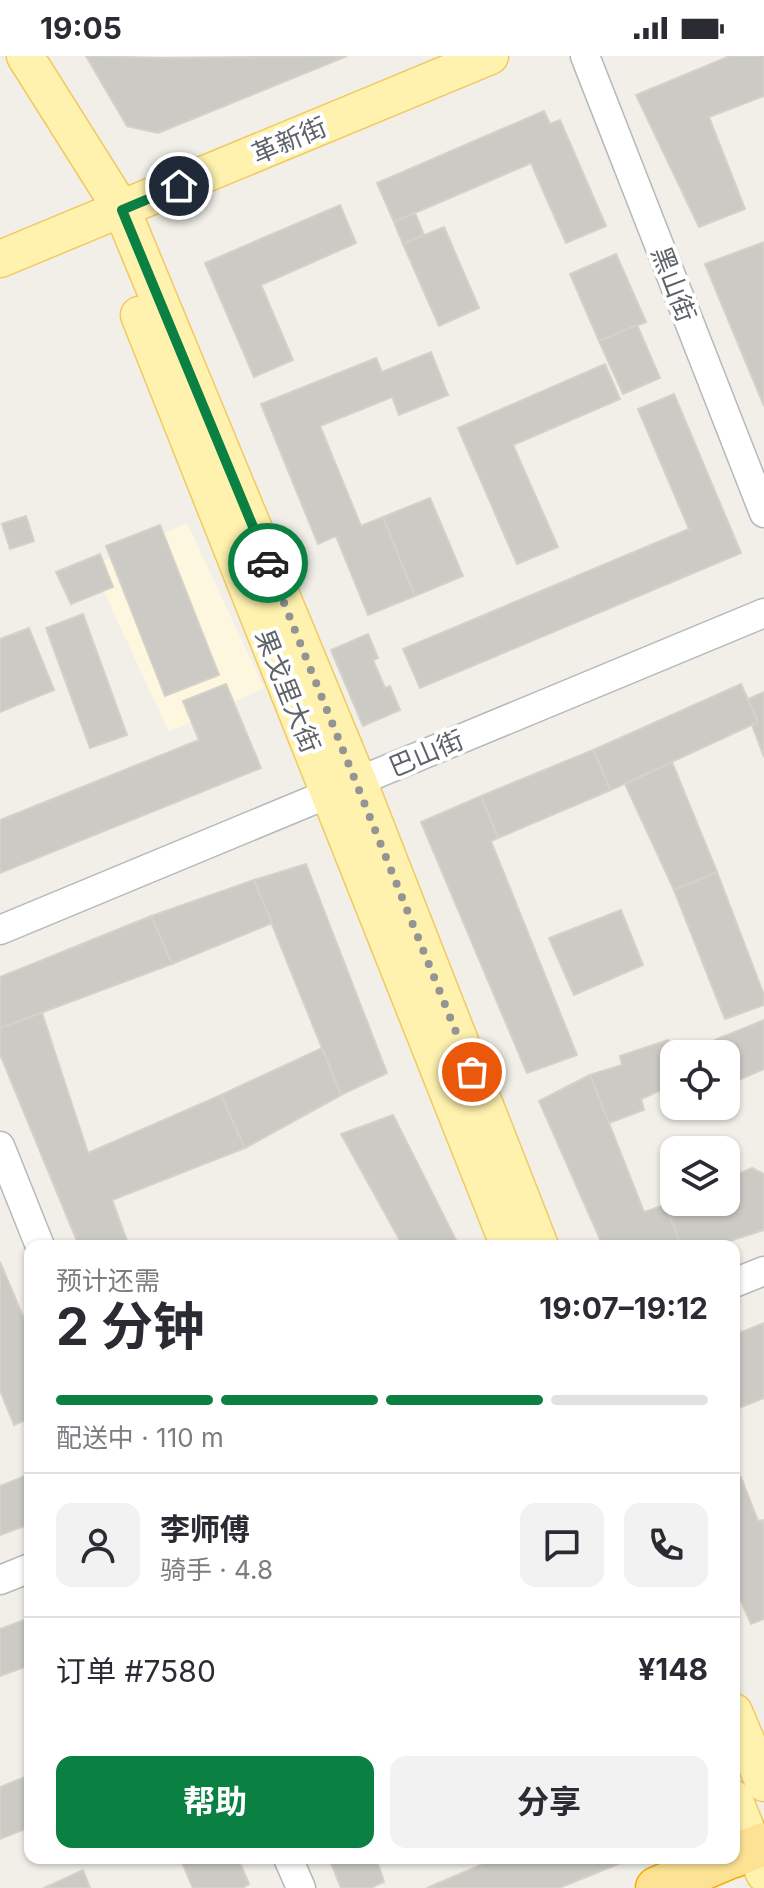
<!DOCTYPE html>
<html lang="zh">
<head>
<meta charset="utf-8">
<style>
	body { margin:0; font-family:Inter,"Noto Sans SC",sans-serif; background:#f2f2f3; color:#2b2b33; height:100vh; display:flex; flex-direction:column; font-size:30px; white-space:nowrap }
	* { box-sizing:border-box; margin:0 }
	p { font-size:26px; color:#7c7c81 }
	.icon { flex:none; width:44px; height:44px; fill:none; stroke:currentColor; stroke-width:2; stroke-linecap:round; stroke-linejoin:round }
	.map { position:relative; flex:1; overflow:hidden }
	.details { position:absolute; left:24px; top:1184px; width:716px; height:624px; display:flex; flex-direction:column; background:#fff; border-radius:16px; box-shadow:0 2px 6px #0004 }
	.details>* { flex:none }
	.controls { position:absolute; left:660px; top:984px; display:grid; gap:16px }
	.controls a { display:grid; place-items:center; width:80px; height:80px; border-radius:16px; background:#fff; box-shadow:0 2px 6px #0004; font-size:40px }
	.pin { position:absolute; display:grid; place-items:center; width:68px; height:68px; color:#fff; margin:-34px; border:4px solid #fff; border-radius:50%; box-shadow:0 2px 8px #0007 }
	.courier { position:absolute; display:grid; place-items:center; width:80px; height:80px; margin:-40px; border:6px solid #0b8043; border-radius:50%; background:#fff; color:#222; box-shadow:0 2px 10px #0007 }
	.summary em { font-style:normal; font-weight:700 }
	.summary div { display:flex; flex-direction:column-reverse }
	.summary { display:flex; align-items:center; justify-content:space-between; height:136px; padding:0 32px }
	h1 { font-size:52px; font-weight:700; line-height:60px }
	.bar { display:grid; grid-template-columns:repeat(4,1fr); gap:12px 8px; align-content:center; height:96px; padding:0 32px }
	.bar i { height:10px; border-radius:6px; background:#e1e1e2 }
	.bar .active { background:#0b8043 }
	.bar p { grid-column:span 4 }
	.line { display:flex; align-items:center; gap:20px; padding:0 32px; border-top:2px solid #e1e1e2 }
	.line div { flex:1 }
	.round { display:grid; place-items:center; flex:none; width:84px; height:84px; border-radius:16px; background:#f2f2f3 }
	.action { display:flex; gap:16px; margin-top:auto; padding:16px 32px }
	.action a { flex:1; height:92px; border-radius:16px; background:#0b8043; color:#fff; font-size:32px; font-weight:700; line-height:92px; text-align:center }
	.action a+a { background:#f2f2f3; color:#2b2b33 }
	.status { display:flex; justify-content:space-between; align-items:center; height:56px; padding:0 40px; background:#fff; direction:ltr }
	.status svg { height:22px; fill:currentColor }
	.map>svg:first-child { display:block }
	.commercial { fill:#fef7e0 }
	.building { fill:#cccac5; stroke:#d6d1c6; stroke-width:2 }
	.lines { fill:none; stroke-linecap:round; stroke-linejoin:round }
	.minor-casing { stroke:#b5b8bc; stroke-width:31 }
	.major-casing { stroke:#f2c960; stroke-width:39 }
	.highway-casing { stroke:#f9ab00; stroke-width:45 }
	.minor { stroke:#fff; stroke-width:28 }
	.major { stroke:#fff2af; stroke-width:36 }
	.highway { stroke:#fde293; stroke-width:42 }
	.done { stroke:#929495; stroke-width:8; stroke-dasharray:0 14.4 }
	.route { stroke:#0b8043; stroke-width:10 }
	.labels { text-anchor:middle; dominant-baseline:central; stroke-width:8; stroke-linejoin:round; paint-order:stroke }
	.street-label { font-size:26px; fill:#5f6368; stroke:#fff }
</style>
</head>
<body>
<div class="status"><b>19:05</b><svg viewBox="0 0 49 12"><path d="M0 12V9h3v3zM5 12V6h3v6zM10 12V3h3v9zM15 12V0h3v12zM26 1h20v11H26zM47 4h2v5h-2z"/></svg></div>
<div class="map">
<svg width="764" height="1832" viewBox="0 0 764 1832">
	<rect width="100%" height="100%" fill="#f1efe8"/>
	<!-- commercial -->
	<path class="commercial" d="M 187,467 L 264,632 L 169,676 L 92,510 Z"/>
	<!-- building -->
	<g class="building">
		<path d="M 86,0 L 162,2 L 347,0 L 158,77 L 127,70 Z"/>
		<path d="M 730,0 L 764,0 L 764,40 L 709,61 L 745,153 L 699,171 L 636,39 Z"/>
		<path d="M 544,55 L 550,68 L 560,64 L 606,170 L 566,187 L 531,107 L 394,166 L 377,127 Z"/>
		<path d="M 340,149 L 356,187 L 261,229 L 293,304 L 254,321 L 205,207 Z"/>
		<path d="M 415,157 L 424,179 L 403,188 L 394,166 Z"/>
		<path d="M 444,171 L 479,252 L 439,270 L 403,188 Z"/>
		<path d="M 764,186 L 764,350 L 705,208 Z"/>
		<path d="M 616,198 L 646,266 L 599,285 L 570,218 Z"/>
		<path d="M 637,269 L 660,322 L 623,338 L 599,285 Z"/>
		<path d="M 431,296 L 448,339 L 399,359 L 392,341 L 320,370 L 361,470 L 383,461 L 415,540 L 368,559 L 336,480 L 318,488 L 261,348 L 376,302 L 382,316 Z"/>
		<path d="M 605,308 L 620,343 L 513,389 L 558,491 L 517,508 L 458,372 Z"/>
		<path d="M 674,338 L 741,497 L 420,632 L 403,593 L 689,473 L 638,353 Z"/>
		<path d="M 430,442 L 463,520 L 415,540 L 383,461 Z"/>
		<path d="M 26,460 L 34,485 L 10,493 L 2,468 Z"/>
		<path d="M 160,469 L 219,619 L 165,640 L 106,490 Z"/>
		<path d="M 100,498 L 113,531 L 71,548 L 56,516 Z"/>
		<path d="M 83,558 L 127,679 L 90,692 L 46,572 Z"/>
		<path d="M 29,572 L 54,634 L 0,656 L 0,583 Z"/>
		<path d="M 368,578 L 378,602 L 373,604 L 385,632 L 390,630 L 400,654 L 363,670 L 331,594 Z"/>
		<path d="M 226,628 L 261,712 L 0,817 L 0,764 L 199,684 L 183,645 Z"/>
		<path d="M 741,628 L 758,666 L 611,734 L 593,694 Z"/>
		<path d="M 764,636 L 764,701 L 752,669 L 758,666 L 748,643 Z"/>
		<path d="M 593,694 L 611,734 L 498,782 L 481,740 Z"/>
		<path d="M 672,706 L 717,816 L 674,834 L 625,728 Z"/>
		<path d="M 481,740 L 498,782 L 491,785 L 577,999 L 527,1017 L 421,766 Z"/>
		<path d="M 306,808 L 387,1017 L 341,1039 L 254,824 Z"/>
		<path d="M 717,816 L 764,939 L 764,949 L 725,963 L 674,834 Z"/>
		<path d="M 254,824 L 272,867 L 172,908 L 151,860 Z"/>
		<path d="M 621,854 L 643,909 L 574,939 L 549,882 Z"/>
		<path d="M 151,860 L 172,908 L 0,972 L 0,921 Z"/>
		<path d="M 42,957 L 88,1097 L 221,1039 L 245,1092 L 112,1144 L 129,1190 L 79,1190 L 0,998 L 0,972 Z"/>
		<path d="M 764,964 L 764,1013 L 739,1024 L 722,981 Z"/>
		<path d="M 722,981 L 739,1024 L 726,1029 L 726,998 L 682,998 Z"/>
		<path d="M 668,984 L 674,998 L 674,1028 L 641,1043 L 644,1054 L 609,1067 L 590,1019 L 622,1009 L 620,1000 Z"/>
		<path d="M 322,992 L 341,1039 L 245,1092 L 221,1039 Z"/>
		<path d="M 590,1019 L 644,1156 L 665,1149 L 682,1190 L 603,1190 L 539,1045 Z"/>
		<path d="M 393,1059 L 457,1186 L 448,1190 L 403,1190 L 341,1078 Z"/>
		<path d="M 752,1112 L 764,1118 L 764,1174 L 714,1190 L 682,1190 L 665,1149 L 674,1145 L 726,1146 L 726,1123 Z"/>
		<path d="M 0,1206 L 30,1277 L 30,1362 L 14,1369 L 0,1334 Z"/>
		<path d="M 764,1267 L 764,1342 L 734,1354 L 734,1279 Z"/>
		<path d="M 30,1418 L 30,1468 L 0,1479 L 0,1430 Z"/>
		<path d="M 741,1421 L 758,1465 L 764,1464 L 764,1563 L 751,1568 L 734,1529 L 734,1425 Z"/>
		<path d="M 30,1562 L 30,1609 L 0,1620 L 0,1573 Z"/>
		<path d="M 30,1719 L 30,1771 L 0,1783 L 0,1731 Z"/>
		<path d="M 180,1802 L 238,1802 L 249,1828 L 242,1832 L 193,1832 Z"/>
		<path d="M 329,1802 L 376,1802 L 384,1826 L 370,1832 L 341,1832 Z"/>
		<path d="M 497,1802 L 633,1802 L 559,1832 L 427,1832 Z"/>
		<path d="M 83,1814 L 90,1832 L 44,1832 Z"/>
	</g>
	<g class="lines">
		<!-- minor casing -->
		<g class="minor-casing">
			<g id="minor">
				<path d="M 585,0 L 764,457"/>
				<path d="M 0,874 L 764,557"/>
				<path d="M 0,1090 L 40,1190"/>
				<path d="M 734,1227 L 764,1215"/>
				<path d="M 0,1524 L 30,1512"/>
				<path d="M 288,1802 L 301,1832"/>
			</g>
		</g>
		<!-- major casing -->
		<g class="major-casing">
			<g id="major">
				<path d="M 25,0 L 122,154 L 358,725 L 540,1190"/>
				<path d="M 0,203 L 490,0"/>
				<path d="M 139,259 L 509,1190"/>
				<path d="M 734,1656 L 764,1727"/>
				<path d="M 734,1743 L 764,1817"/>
			</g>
		</g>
		<!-- highway casing -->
		<g class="highway-casing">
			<g id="highway">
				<path d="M 734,1800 L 764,1788"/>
				<path d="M 657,1832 L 728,1802"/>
			</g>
		</g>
		<!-- minor -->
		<use href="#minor" class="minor"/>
		<!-- major -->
		<use href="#major" class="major"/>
		<!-- highway -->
		<use href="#highway" class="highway"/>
	</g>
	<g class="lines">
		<!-- done -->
		<path class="done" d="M 268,507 L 472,1016"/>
		<!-- route -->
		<path class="route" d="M 179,130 L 122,154 L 268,507"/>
	</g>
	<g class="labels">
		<!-- street labels -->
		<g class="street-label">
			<text transform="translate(289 84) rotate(-23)">革新街</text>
			<text transform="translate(674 228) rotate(69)">黑山街</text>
			<text transform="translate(288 635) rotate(68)">果戈里大街</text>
			<text transform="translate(426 697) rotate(-23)">巴山街</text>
		</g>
	</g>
</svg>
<div class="controls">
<a><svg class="icon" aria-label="locate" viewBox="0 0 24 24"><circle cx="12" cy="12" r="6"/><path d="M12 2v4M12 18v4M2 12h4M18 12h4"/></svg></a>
<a><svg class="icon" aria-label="layers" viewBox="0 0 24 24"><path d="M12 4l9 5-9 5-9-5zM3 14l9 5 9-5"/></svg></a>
</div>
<div class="pin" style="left:472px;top:1016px;background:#ea580c"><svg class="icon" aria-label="bag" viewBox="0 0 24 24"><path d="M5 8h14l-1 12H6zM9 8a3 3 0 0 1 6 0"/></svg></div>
<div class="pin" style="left:179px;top:130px;background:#1f2937"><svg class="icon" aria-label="home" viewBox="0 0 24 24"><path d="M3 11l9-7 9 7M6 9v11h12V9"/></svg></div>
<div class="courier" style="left:268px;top:507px"><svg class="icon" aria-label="car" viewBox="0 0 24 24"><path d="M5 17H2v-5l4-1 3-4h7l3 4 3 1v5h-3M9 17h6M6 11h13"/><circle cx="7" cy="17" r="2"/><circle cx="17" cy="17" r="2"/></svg></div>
<section class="details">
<div class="summary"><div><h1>2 分钟</h1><p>预计还需</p></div><em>19:07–19:12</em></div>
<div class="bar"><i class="active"></i><i class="active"></i><i class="active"></i><i></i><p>配送中 · 110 m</p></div>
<div class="line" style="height:144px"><a class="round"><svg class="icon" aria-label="person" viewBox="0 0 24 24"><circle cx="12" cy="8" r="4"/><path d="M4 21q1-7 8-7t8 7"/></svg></a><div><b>李师傅</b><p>骑手 · 4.8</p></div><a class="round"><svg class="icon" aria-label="chat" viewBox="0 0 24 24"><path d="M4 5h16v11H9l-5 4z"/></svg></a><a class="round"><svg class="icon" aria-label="phone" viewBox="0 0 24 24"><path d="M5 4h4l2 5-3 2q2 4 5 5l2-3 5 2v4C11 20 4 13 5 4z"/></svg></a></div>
<div class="line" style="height:104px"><div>订单 #7580</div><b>¥148</b></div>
<div class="action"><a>帮助</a><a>分享</a></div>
</section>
</div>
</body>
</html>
